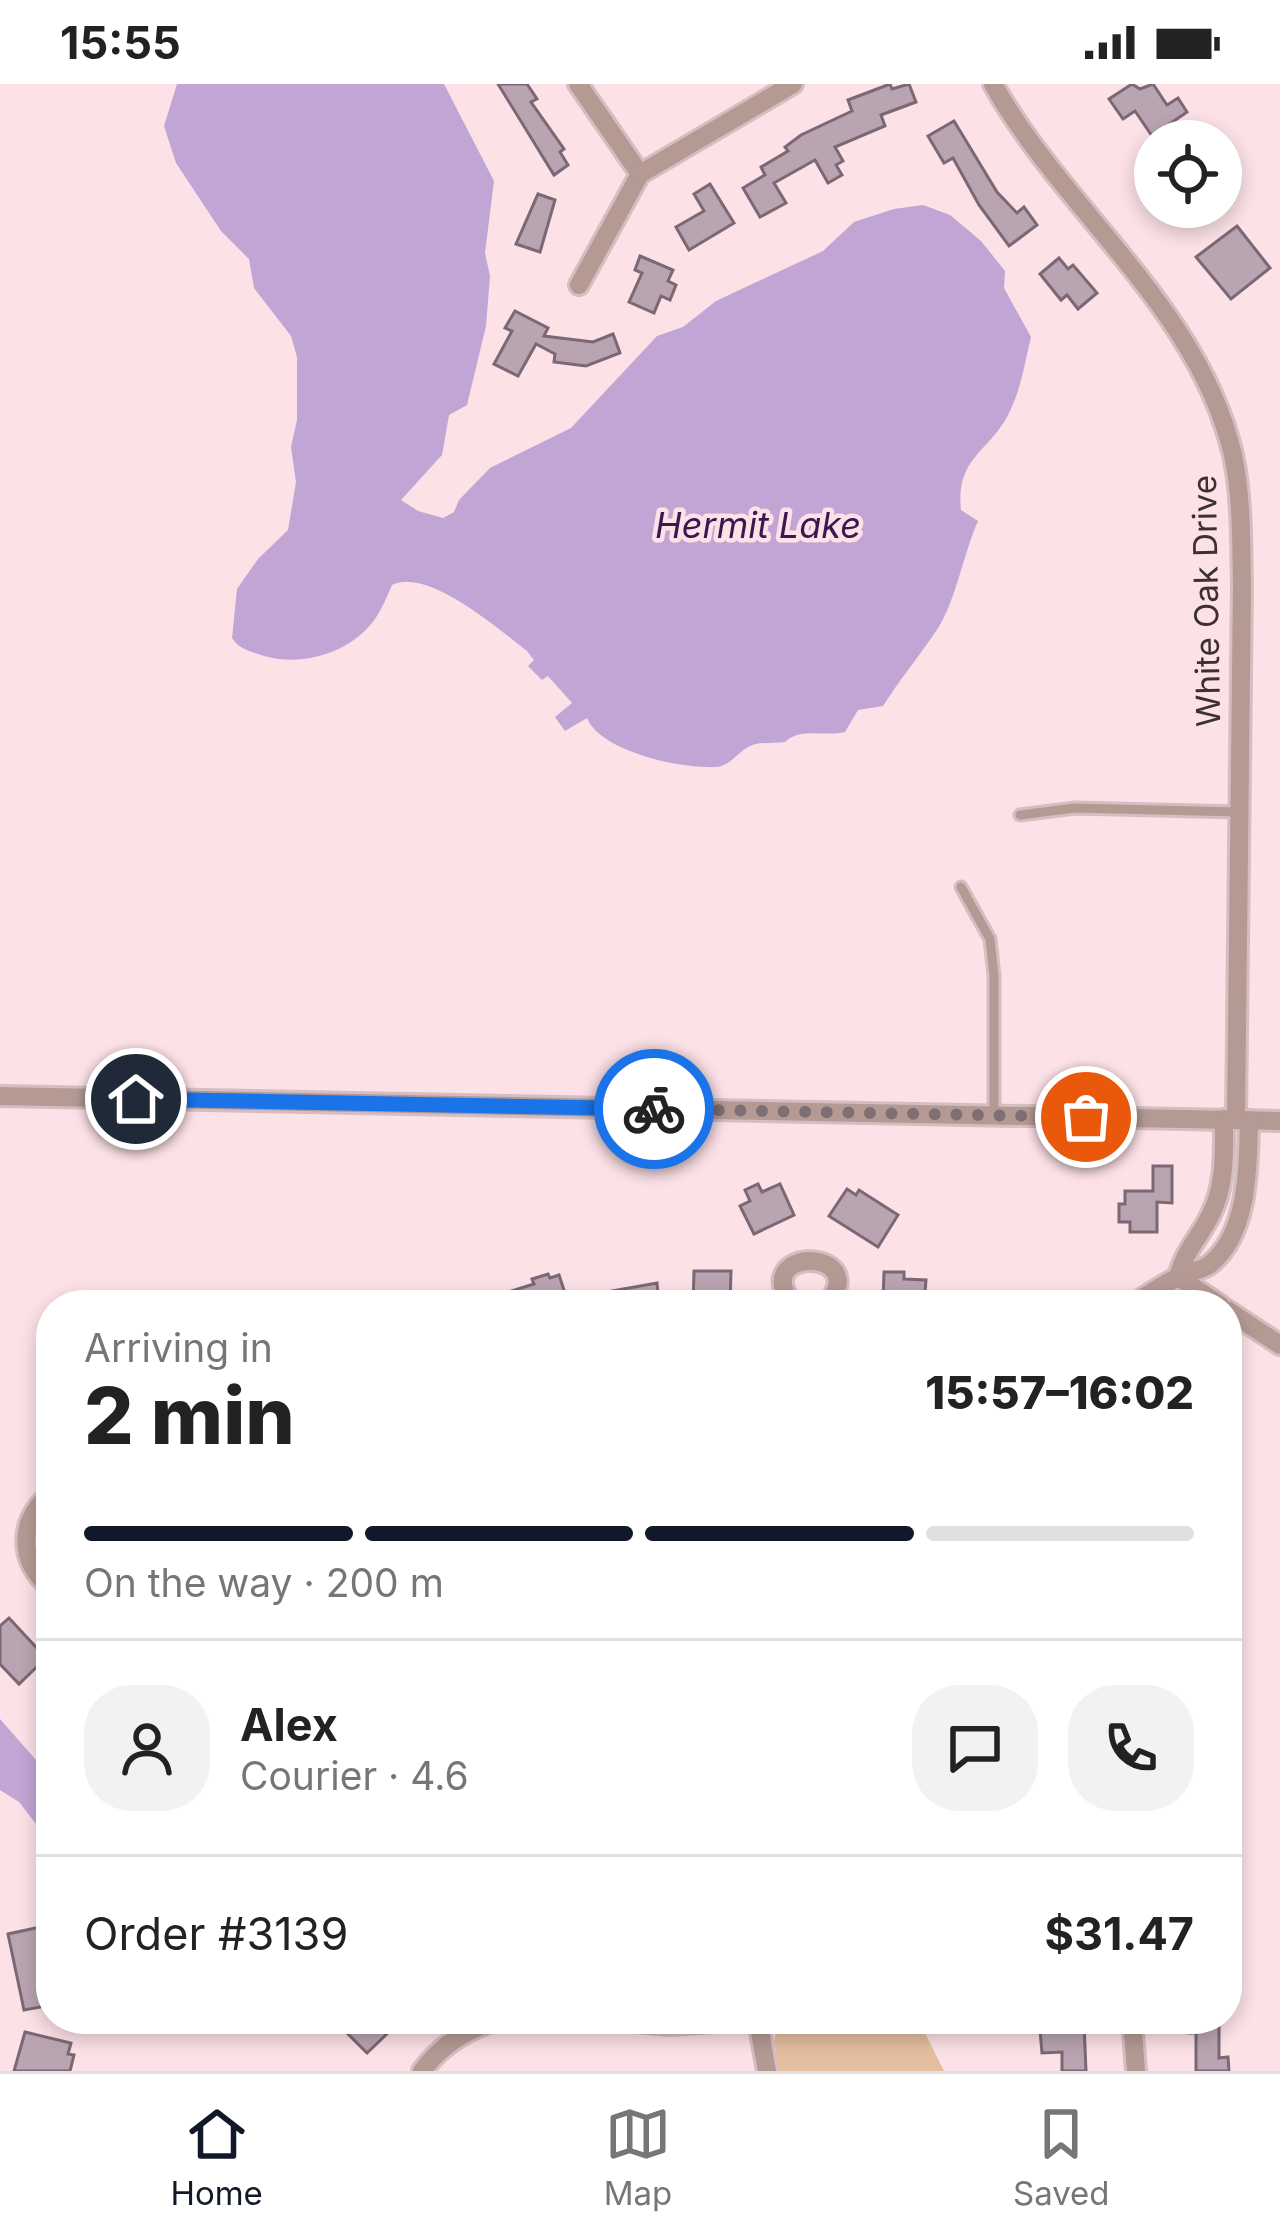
<!DOCTYPE html>
<html lang="en">
<head>
<meta charset="utf-8">
<style>
	body { margin:0; font-family:Inter,sans-serif; background:#f2f2f2; color:#222; height:100vh; display:flex; flex-direction:column; font-size:45px; white-space:nowrap }
	* { box-sizing:border-box; margin:0 }
	p { font-size:39px; color:#767676 }
	.icon { flex:none; width:66px; height:66px; fill:none; stroke:currentColor; stroke-width:2; stroke-linecap:round; stroke-linejoin:round }
	.map { position:relative; flex:1; overflow:hidden }
	.panel { position:absolute; left:36px; top:1206px; width:1206px; height:744px; display:flex; flex-direction:column; background:#fff; border-radius:48px; box-shadow:0 6px 18px #0003 }
	.panel>* { flex:none }
	.controls { position:absolute; left:1134px; top:36px; display:grid; gap:24px }
	.controls a { display:grid; place-items:center; width:108px; height:108px; border-radius:50%; background:#fff; box-shadow:0 6px 18px #0003; font-size:60px }
	.pin { position:absolute; display:grid; place-items:center; width:102px; height:102px; color:#fff; margin:-51px; border:6px solid #fff; border-radius:50%; box-shadow:0 3px 12px #0007 }
	.courier { position:absolute; display:grid; place-items:center; width:120px; height:120px; margin:-60px; border:9px solid #1a73e8; border-radius:50%; background:#fff; color:#222; box-shadow:0 3px 15px #0007 }
	.summary em { font-style:normal; font-weight:800 }
	.summary div { display:flex; flex-direction:column-reverse }
	.summary { display:flex; align-items:center; justify-content:space-between; height:204px; padding:0 48px }
	h1 { font-size:78px; font-weight:800; line-height:90px }
	.bar { display:grid; grid-template-columns:repeat(4,1fr); gap:18px 12px; align-content:center; height:144px; padding:0 48px }
	.bar i { height:15px; border-radius:9px; background:#e0e0e0 }
	.bar .current { background:#111827 }
	.bar p { grid-column:span 4 }
	.line { display:flex; align-items:center; gap:30px; padding:0 48px; border-top:3px solid #e0e0e0 }
	.line div { flex:1 }
	.round { display:grid; place-items:center; flex:none; width:126px; height:126px; border-radius:48px; background:#f2f2f2 }
	.status { display:flex; justify-content:space-between; align-items:center; height:84px; padding:0 60px; background:#fff; direction:ltr }
	.status svg { height:33px; fill:currentColor }
	.dock { display:flex; justify-content:space-around; align-items:center; height:168px; border-top:3px solid #e0e0e0; background:#fff; font-size:33px; color:#767676 }
	.dock a { display:grid; justify-items:center; gap:6px }
	.dock .current { color:#111827 }
	.map>svg:first-child { display:block }
	.green { fill:#e4be9f }
	.water { fill:#c1a5d5 }
	.building { fill:#b9a5b2; stroke:#7b6874; stroke-width:3 }
	.lines { fill:none; stroke-linecap:round; stroke-linejoin:round }
	.service-casing { stroke:#d5bec2; stroke-width:15 }
	.minor-casing { stroke:#d5bec2; stroke-width:24 }
	.service { stroke:#b59a94; stroke-width:9 }
	.minor { stroke:#b59a94; stroke-width:18 }
	.done { stroke:#7f6f72; stroke-width:12; stroke-dasharray:0 21.6 }
	.route { stroke:#1a73e8; stroke-width:15 }
	.labels { text-anchor:middle; dominant-baseline:central; stroke-width:9; stroke-linejoin:round; paint-order:stroke }
	.street-label { font-size:33px; fill:#3b3133; stroke:#fce1e6 }
	.water-label { font-size:36px; font-style:italic; fill:#3c1650; stroke:#fce1e6 }
</style>
</head>
<body>
<div class="status"><b>15:55</b><svg viewBox="0 0 49 12"><path d="M0 12V9h3v3zM5 12V6h3v6zM10 12V3h3v9zM15 12V0h3v12zM26 1h20v11H26zM47 4h2v5h-2z"/></svg></div>
<div class="map">
<svg width="1280" height="1987" viewBox="0 0 1280 1987">
	<rect width="100%" height="100%" fill="#fce1e6"/>
	<!-- green -->
	<path class="green" d="M 808,1935 L 918,1935 L 944,1987 L 779,1987 L 774,1957 L 777,1946 Z"/>
	<!-- water -->
	<g class="water">
		<path d="M 177,0 L 444,0 L 494,97 L 485,169 L 490,192 L 486,242 L 467,321 L 449,331 L 442,371 L 401,416 L 418,427 L 443,434 L 454,428 L 459,416 L 490,384 L 571,344 L 657,252 L 683,243 L 716,217 L 823,167 L 854,138 L 894,125 L 923,121 L 950,131 L 981,157 L 1005,187 L 1004,204 L 1031,253 C 1025,278 1021,305 1010,327 C 992,367 955,372 961,426 L 978,437 C 964,468 955,519 938,544 C 921,570 900,595 883,622 L 858,626 L 845,648 C 825,653 800,643 785,658 C 773,660 758,657 748,663 C 736,670 730,682 716,683 C 680,685 600,667 587,634 L 565,647 L 555,633 L 572,619 L 548,592 L 542,596 L 528,582 L 534,576 L 527,567 C 498,545 428,483 392,501 C 387,512 382,525 375,535 C 351,569 302,583 264,572 C 250,567 240,566 232,554 L 237,505 L 258,475 L 288,446 L 296,398 L 291,363 L 297,336 L 297,273 L 291,252 L 254,204 L 249,175 L 221,147 L 176,79 L 164,42 Z"/>
		<path d="M 0,1635 L 51,1693 L 51,1759 L 19,1718 L 0,1706 Z"/>
	</g>
	<!-- building -->
	<g class="building">
		<path d="M 498,0 L 527,0 L 537,15 L 531,18 L 564,65 L 560,68 L 568,81 L 554,91 Z"/>
		<path d="M 890,0 L 892,5 L 909,0 L 916,18 L 881,31 L 885,42 L 835,63 L 843,77 L 836,81 L 842,91 L 828,99 L 815,76 L 774,99 L 786,119 L 760,133 L 743,104 L 765,91 L 761,83 L 788,67 L 785,63 L 801,51 L 852,27 L 848,16 Z"/>
		<path d="M 1132,0 L 1140,5 L 1153,0 L 1167,21 L 1178,14 L 1187,28 L 1152,52 L 1135,27 L 1123,35 L 1109,15 Z"/>
		<path d="M 954,37 L 997,108 L 1017,129 L 1024,123 L 1037,141 L 1009,162 L 979,121 L 953,74 L 944,79 L 928,52 Z"/>
		<path d="M 710,100 L 734,139 L 689,166 L 676,143 L 704,127 L 694,110 Z"/>
		<path d="M 538,110 L 555,116 L 540,168 L 516,160 Z"/>
		<path d="M 1237,142 L 1270,184 L 1231,215 L 1196,173 Z"/>
		<path d="M 640,172 L 673,186 L 668,197 L 676,201 L 670,216 L 661,212 L 654,229 L 629,218 L 642,189 L 635,186 Z"/>
		<path d="M 1059,174 L 1068,185 L 1073,181 L 1097,209 L 1078,225 L 1067,211 L 1061,216 L 1040,190 Z"/>
		<path d="M 515,227 L 548,244 L 544,252 L 593,258 L 613,250 L 620,269 L 586,282 L 554,278 L 555,270 L 536,260 L 518,292 L 494,280 L 512,247 L 505,244 Z"/>
		<path d="M 1153,1082 L 1172,1082 L 1172,1119 L 1157,1118 L 1157,1148 L 1130,1148 L 1130,1138 L 1119,1138 L 1119,1120 L 1125,1120 L 1125,1107 L 1153,1107 Z"/>
		<path d="M 758,1100 L 762,1108 L 780,1100 L 794,1131 L 754,1150 L 740,1122 L 750,1117 L 745,1106 Z"/>
		<path d="M 847,1105 L 856,1111 L 859,1106 L 898,1131 L 878,1163 L 829,1132 Z"/>
		<path d="M 694,1187 L 731,1187 L 730,1221 L 693,1221 Z"/>
		<path d="M 884,1188 L 904,1188 L 904,1195 L 926,1196 L 924,1221 L 892,1221 L 892,1217 L 883,1217 Z"/>
		<path d="M 548,1190 L 550,1194 L 559,1191 L 568,1218 L 512,1221 L 508,1208 L 534,1200 L 532,1195 Z"/>
		<path d="M 657,1199 L 659,1221 L 613,1221 L 612,1207 Z"/>
		<path d="M 9,1534 L 46,1574 L 19,1600 L 0,1580 L 0,1542 Z"/>
		<path d="M 49,1841 L 51,1921 L 24,1926 L 8,1850 Z"/>
		<path d="M 333,1935 L 394,1935 L 385,1944 L 389,1948 L 367,1969 Z"/>
		<path d="M 1039,1935 L 1084,1939 L 1086,1987 L 1062,1987 L 1062,1968 L 1042,1969 Z"/>
		<path d="M 1189,1935 L 1219,1935 L 1219,1974 L 1228,1973 L 1229,1987 L 1196,1987 L 1196,1949 L 1189,1949 Z"/>
		<path d="M 25,1948 L 71,1959 L 68,1970 L 74,1971 L 70,1987 L 14,1987 Z"/>
	</g>
	<g class="lines">
		<!-- service casing -->
		<g class="service-casing">
			<g id="service">
				<path d="M 1020,731 L 1075,724 L 1238,728"/>
				<path d="M 961,803 L 990,855 L 994,892 L 994,1031"/>
			</g>
		</g>
		<!-- minor casing -->
		<g class="minor-casing">
			<g id="minor">
				<path d="M 578,0 L 640,90 L 579,201"/>
				<path d="M 993,0 C 1064,127 1199,224 1233,371 C 1242,413 1241,457 1242,500 L 1236,1036"/>
				<path d="M 640,90 L 793,0"/>
				<path d="M 0,1012 L 1280,1037"/>
				<path d="M 1178,1193 C 1184,1168 1199,1154 1210,1132 C 1226,1102 1224,1068 1224,1035"/>
				<path d="M 1178,1193 L 1220,1221"/>
				<path d="M 793,1221 C 747,1162 874,1163 827,1221"/>
				<path d="M 1132,1221 C 1148,1211 1165,1199 1182,1191 C 1190,1188 1202,1186 1209,1181 C 1249,1150 1248,1082 1249,1036"/>
				<path d="M 1227,1226 L 1280,1261"/>
				<path d="M 51,1410 C 18,1437 18,1477 51,1504"/>
				<path d="M 598,1935 L 670,1941 L 764,1935"/>
				<path d="M 1132,1935 L 1136,1987"/>
				<path d="M 758,1937 L 767,1987"/>
				<path d="M 422,1987 C 442,1960 469,1944 500,1935"/>
			</g>
		</g>
		<!-- service -->
		<use href="#service" class="service"/>
		<!-- minor -->
		<use href="#minor" class="minor"/>
	</g>
	<g class="lines">
		<!-- done -->
		<path class="done" d="M 654,1025 L 1086,1033"/>
		<!-- route -->
		<path class="route" d="M 136,1015 L 654,1025"/>
	</g>
	<g class="labels">
		<!-- street labels -->
		<g class="street-label">
			<text transform="translate(1206 517) rotate(-91)">White Oak Drive</text>
		</g>
		<!-- water labels -->
		<g class="water-label">
			<text x="758" y="441">Hermit Lake</text>
		</g>
	</g>
</svg>
<div class="controls">
<a><svg class="icon" aria-label="locate" viewBox="0 0 24 24"><circle cx="12" cy="12" r="6"/><path d="M12 2v4M12 18v4M2 12h4M18 12h4"/></svg></a>
</div>
<div class="pin" style="left:1086px;top:1033px;background:#ea580c"><svg class="icon" aria-label="bag" viewBox="0 0 24 24"><path d="M5 8h14l-1 12H6zM9 8a3 3 0 0 1 6 0"/></svg></div>
<div class="pin" style="left:136px;top:1015px;background:#1f2937"><svg class="icon" aria-label="home" viewBox="0 0 24 24"><path d="M3 11l9-7 9 7M6 9v11h12V9"/></svg></div>
<div class="courier" style="left:654px;top:1025px"><svg class="icon" aria-label="bike" viewBox="0 0 24 24"><circle cx="6" cy="16" r="4"/><circle cx="18" cy="16" r="4"/><path d="M6 16l4-8h5l3 8M10 8l3 8H6M13 5h3"/></svg></div>
<section class="panel">
<div class="summary"><div><h1>2 min</h1><p>Arriving in</p></div><em>15:57–16:02</em></div>
<div class="bar"><i class="current"></i><i class="current"></i><i class="current"></i><i></i><p>On the way · 200 m</p></div>
<div class="line" style="height:216px"><a class="round"><svg class="icon" aria-label="person" viewBox="0 0 24 24"><circle cx="12" cy="8" r="4"/><path d="M4 21q1-7 8-7t8 7"/></svg></a><div><b>Alex</b><p>Courier · 4.6</p></div><a class="round"><svg class="icon" aria-label="chat" viewBox="0 0 24 24"><path d="M4 5h16v11H9l-5 4z"/></svg></a><a class="round"><svg class="icon" aria-label="phone" viewBox="0 0 24 24"><path d="M5 4h4l2 5-3 2q2 4 5 5l2-3 5 2v4C11 20 4 13 5 4z"/></svg></a></div>
<div class="line" style="height:156px"><div>Order #3139</div><b>$31.47</b></div>
</section>
</div>
<nav class="dock">
<a class="current"><svg class="icon" aria-label="home" viewBox="0 0 24 24"><path d="M3 11l9-7 9 7M6 9v11h12V9"/></svg>Home</a>
<a><svg class="icon" aria-label="map" viewBox="0 0 24 24"><path d="M3 6l6-2 6 2 6-2v14l-6 2-6-2-6 2zM9 4v14M15 6v14"/></svg>Map</a>
<a><svg class="icon" aria-label="saved" viewBox="0 0 24 24"><path d="M7 4h10v16l-5-4-5 4z"/></svg>Saved</a>
</nav>
</body>
</html>
